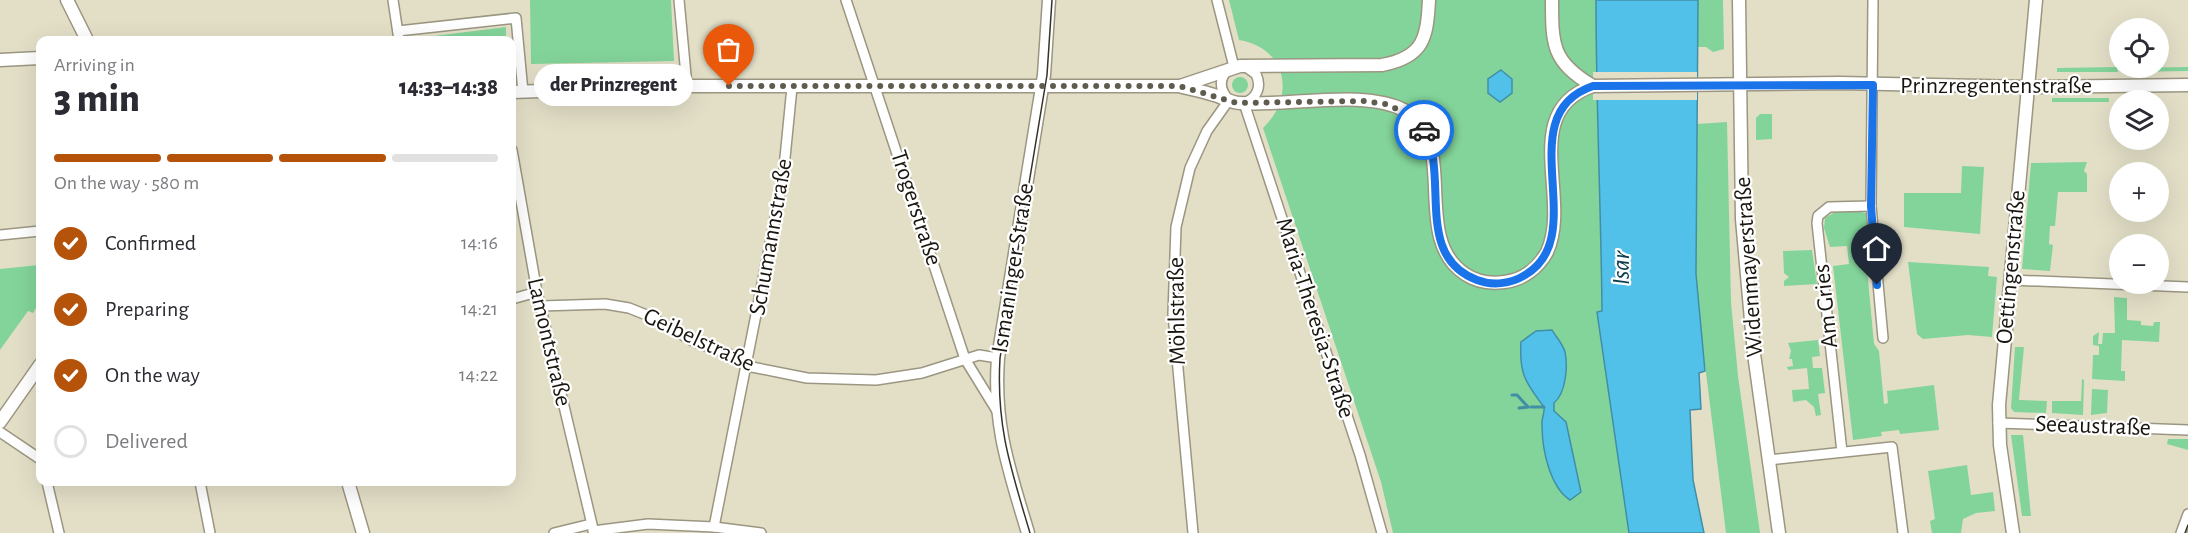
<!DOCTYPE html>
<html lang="en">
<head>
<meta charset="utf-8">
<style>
	body { margin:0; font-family:"Alegreya Sans",sans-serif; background:#f2f2f3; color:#2b2b33; height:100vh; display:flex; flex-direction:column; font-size:22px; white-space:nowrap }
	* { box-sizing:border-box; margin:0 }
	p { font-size:20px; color:#7c7c81 }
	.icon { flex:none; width:33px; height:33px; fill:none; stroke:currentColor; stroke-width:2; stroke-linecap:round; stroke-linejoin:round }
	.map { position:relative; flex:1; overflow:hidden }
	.side { position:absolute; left:36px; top:36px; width:480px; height:450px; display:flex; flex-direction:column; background:#fff; border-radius:12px; box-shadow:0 6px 24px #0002 }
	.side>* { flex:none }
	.tools { position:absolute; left:2109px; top:18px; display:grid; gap:12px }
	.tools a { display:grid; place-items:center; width:60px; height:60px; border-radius:50%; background:#fff; box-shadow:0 6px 24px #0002; font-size:30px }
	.pin { position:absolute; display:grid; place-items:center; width:51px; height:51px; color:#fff; margin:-62px -26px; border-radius:50% 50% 50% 0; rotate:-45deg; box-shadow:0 0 6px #0007 }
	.pin .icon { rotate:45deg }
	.courier { position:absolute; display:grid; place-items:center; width:60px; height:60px; margin:-30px; border:4px solid #1a73e8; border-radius:50%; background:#fff; color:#222; box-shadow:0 2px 8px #0007 }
	.bubble { position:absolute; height:42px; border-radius:21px; background:#fff; box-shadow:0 6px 24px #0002; font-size:20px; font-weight:800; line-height:42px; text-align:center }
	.head em { font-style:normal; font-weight:800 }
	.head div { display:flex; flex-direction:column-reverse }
	.head { display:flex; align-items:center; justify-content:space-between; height:102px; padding:0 18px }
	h1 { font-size:39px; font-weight:800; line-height:45px }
	.bar { display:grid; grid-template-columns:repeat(4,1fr); gap:9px 6px; align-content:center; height:72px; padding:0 18px }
	.bar i { height:8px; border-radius:4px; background:#e1e1e2 }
	.bar .selected { background:#b45309 }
	.bar p { grid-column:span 4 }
	ol { padding:0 18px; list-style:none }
	li { display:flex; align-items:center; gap:18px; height:66px }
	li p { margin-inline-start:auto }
	li .icon { padding:6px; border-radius:50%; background:#b45309; color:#fff; stroke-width:4 }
	li:last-child { color:#7c7c81 }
	li i { width:33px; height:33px; border:3px solid #e1e1e2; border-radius:50% }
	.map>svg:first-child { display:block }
	.green { fill:#83d49a }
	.water { fill:#52c1e9; stroke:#418ea7; stroke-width:1.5 }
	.pier { fill:#e3dfc7 }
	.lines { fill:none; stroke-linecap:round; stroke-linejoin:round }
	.stream { stroke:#418ea7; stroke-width:3 }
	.street-casing { stroke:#9b9681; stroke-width:12 }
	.secondary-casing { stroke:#9b9681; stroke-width:15 }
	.street { stroke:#fff; stroke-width:9 }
	.secondary { stroke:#fff; stroke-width:12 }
	.tram { stroke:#353328; stroke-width:1.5 }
	.done { stroke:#5f5c4f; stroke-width:6; stroke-dasharray:0 10.8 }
	.route { stroke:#1a73e8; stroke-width:8 }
	.labels { text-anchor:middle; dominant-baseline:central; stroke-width:4.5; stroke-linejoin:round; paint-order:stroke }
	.street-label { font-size:24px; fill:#18160e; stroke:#fff }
	.water-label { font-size:26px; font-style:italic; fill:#0a3d4d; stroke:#fff }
</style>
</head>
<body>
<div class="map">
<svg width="2188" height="533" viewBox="0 0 2188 533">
	<rect width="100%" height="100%" fill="#e3dfc7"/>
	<!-- green -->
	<g class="green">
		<path d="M 530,0 L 671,0 L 674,61 L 531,64 Z"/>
		<path d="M 1229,0 L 1596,0 C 1596,104 1601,207 1602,311 L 1597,312 L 1629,533 L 1393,533 L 1381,482 L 1263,128 C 1296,96 1287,48 1239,40 Z"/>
		<path d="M 1698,0 L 1723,0 L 1724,49 L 1713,52 L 1706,47 L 1697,47 Z"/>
		<path d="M 506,27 L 506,40 L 410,40 L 410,39 Z"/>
		<path d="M 2117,67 L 2118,72 L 2057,72 L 2057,68 Z"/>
		<path d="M 2188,67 L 2188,71 L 2125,72 L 2125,68 Z"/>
		<circle cx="1240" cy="85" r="8"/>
		<rect x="2052" y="98" width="57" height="4"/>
		<path d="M 1760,114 L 1772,114 L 1772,139 L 1756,140 L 1756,118 Z"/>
		<path d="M 1727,122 L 1731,302 L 1738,376 L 1760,533 L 1726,533 L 1700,325 L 1696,274 L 1697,124 Z"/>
		<path d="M 2087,162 L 2084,171 L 2087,174 L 2087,192 L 2058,192 L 2055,226 L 2050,226 L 2049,244 L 2053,245 L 2050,271 L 2022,269 L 2031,163 Z"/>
		<path d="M 1962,166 L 1984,167 L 1980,234 L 1904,227 L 1904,193 L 1961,193 Z"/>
		<path d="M 1860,211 L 1869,215 L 1872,268 L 1867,269 L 1874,344 L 1879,351 L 1884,404 L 1888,403 L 1887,391 L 1934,385 L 1939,430 L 1900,434 L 1899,430 L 1881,432 L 1882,436 L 1853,440 L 1833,266 L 1849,264 L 1847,246 L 1830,247 L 1824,228 L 1825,218 L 1835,212 Z"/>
		<path d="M 1812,250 L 1817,284 L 1784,286 L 1784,281 L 1789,277 L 1784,273 L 1783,251 Z"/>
		<path d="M 1908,262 L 1989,267 L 1988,276 L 1997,277 L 1992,337 L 1968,335 L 1923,339 L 1917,334 Z"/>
		<path d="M 39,265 L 40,301 L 33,313 L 28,311 L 0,350 L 0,269 Z"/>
		<path d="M 2114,297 L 2127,298 L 2127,320 L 2141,321 L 2141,325 L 2153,326 L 2154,322 L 2160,322 L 2159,342 L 2122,340 L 2121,371 L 2125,371 L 2125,381 L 2092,379 L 2093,355 L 2099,355 L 2099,346 L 2093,345 L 2093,336 L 2099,332 L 2098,344 L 2102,344 L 2103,333 L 2115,333 Z"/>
		<path d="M 1818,340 L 1820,356 L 1812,357 L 1813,368 L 1822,368 L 1825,393 L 1818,394 L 1821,415 L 1816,416 L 1814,407 L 1806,400 L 1793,402 L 1792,390 L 1809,389 L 1807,368 L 1788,370 L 1787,367 L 1793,366 L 1792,359 L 1789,359 L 1791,351 L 1788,343 Z"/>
		<path d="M 2015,347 L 2024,347 L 2019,400 L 2047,401 L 2046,413 L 2014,412 L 2011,408 Z"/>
		<path d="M 2082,379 L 2084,380 L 2083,415 L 2052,413 L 2052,401 L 2081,401 Z"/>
		<path d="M 2092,389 L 2108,390 L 2107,413 L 2091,415 Z"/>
		<path d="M 2011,435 L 2023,435 L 2031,516 L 2022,516 Z"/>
		<path d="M 2168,439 L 2188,439 L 2188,450 L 2167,444 Z"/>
		<path d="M 1967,465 L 1971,495 L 1993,492 L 1995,511 L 1976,513 L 1963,519 L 1961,533 L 1932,533 L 1930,521 L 1935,519 L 1928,471 Z"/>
	</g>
	<!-- water -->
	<g class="water">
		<path d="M 1596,0 L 1698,0 L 1696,274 L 1705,371 L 1699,373 L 1701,409 L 1690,410 L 1693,480 L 1704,533 L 1629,533 L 1597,312 L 1602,311 C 1601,207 1596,104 1596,0 Z"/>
		<path d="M 1501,70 L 1512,79 L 1512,93 L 1500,102 L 1488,93 L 1488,79 Z"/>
		<path d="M 1552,330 C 1556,337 1563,344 1565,352 C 1568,366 1566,393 1554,403 L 1554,411 L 1566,422 L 1581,492 L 1570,500 C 1550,487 1542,450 1542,425 C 1541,418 1545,414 1544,407 C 1525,382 1519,373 1521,342 L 1536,331 Z"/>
	</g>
	<!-- pier -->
	<rect class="pier" x="1593" y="72" width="104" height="28"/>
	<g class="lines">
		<!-- stream -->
		<g class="stream">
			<path d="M 1512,395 L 1517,395 L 1528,407"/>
			<path d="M 1531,407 L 1544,407"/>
			<path d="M 1519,408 L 1528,407"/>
		</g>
		<!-- street casing -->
		<g class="street-casing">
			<g id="street">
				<path d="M 393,0 L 399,40"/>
				<path d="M 679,0 L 687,86"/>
				<path d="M 846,0 L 965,359 L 997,411"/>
				<path d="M 1217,0 L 1234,67"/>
				<path d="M 1873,0 L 1871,206 L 1883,338"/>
				<path d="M 398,31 L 516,18 L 523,92"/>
				<path d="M 1246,67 L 1256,74 C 1262,87 1257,98 1244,103 L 1360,455 L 1382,533"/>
				<path d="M 1228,99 C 1219,89 1219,78 1229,69"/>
				<path d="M 512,150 L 537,292 L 594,533"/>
				<path d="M 0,235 L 40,231"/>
				<path d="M 2010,280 L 2188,287"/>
				<path d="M 512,299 L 537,292"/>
				<path d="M 541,306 L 605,304 L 629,308 L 649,316 L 693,341 L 739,358 L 747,366 L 807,378 L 876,380 L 922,373 L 979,355 L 998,358"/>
				<path d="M 1998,423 L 2188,430"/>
				<path d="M 0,432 L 40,459"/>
				<path d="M 1842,452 L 1817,223 L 1818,216 L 1829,207 L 1871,206"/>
				<path d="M 1769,460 L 1892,447 L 1903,533"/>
				<path d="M 47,482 L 59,533"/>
				<path d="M 200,482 L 210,533"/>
				<path d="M 714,527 L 783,178 L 792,87"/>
				<path d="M 593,531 L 648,524 L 714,527 L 761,533"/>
				<path d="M 554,533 L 591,524"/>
				<path d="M 1193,533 L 1173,314 L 1176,227 L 1190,168 L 1207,131 L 1229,100"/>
				<path d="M 2181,533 L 2188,514"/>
			</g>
		</g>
		<!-- secondary casing -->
		<g class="secondary-casing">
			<g id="secondary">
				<path d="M 67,0 L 87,40"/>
				<path d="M 1552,0 C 1552,45 1552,62 1593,86"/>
				<path d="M 1739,0 L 1742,219 L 1754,354 L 1779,533"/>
				<path d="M 0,60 L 40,58"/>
				<path d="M 1180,86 L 1240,66 L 1382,65 C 1424,57 1427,38 1429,0"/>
				<path d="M 512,92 L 687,86 L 1179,86 C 1190,89 1202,91 1214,95 C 1222,97 1231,103 1240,103 C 1287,107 1365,88 1406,111 C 1460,142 1410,238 1465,274 C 1477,282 1490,284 1504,282 C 1523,280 1538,268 1547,252 C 1572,199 1518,111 1593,86 L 1840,83 L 2027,87 L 2188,85"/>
				<path d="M 0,422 L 40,365"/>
				<path d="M 348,482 L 363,533"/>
				<path d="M 1028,533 C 1009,469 993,426 998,358 L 1044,75 L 1049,0"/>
				<path d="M 2013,533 L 2000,445 L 1999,405 L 2036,0"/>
			</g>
		</g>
		<!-- street -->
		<use href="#street" class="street"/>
		<!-- secondary -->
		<use href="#secondary" class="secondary"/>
		<!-- tram -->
		<g class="tram">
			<path d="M 1030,533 C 1011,469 996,427 1000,358 L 1047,75 L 1052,0"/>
			<path d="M 2185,533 L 2188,525"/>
		</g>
	</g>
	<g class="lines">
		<!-- done -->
		<path class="done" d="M 729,86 L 1179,86 L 1237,103 L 1363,101 L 1385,104 L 1412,115 L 1424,130"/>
		<!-- route -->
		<path class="route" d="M 1424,130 C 1450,176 1413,256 1477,280 C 1492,286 1511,284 1525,275 C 1593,236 1507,115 1593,86 L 1873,85 L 1871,206 L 1877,285"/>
	</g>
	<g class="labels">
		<!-- street labels -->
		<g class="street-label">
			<text x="1996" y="86">Prinzregentenstraße</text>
			<text transform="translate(916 208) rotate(72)">Trogerstraße</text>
			<text transform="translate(771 237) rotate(-80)">Schumannstraße</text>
			<text transform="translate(1749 267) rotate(-94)">Widenmayerstraße</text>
			<text transform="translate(2011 267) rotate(-85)">Oettingenstraße</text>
			<text transform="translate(1013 268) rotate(-81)">Ismaninger Straße</text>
			<text transform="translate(1826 306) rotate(-96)">Am Gries</text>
			<text transform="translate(1177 311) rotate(-91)">Möhlstraße</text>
			<text transform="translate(1315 318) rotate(72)">Maria-Theresia-Straße</text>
			<text transform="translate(699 340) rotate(25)">Geibelstraße</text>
			<text transform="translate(549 342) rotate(77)">Lamontstraße</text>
			<text transform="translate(2093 426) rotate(2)">Seeaustraße</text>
		</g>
		<!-- water labels -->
		<g class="water-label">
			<text transform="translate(1621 268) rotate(-90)">Isar</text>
		</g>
	</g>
</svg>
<div class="tools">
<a><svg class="icon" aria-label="locate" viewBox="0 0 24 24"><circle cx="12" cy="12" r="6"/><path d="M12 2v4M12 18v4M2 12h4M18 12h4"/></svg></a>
<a><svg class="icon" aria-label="layers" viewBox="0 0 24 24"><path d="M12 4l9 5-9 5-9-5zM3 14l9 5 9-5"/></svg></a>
<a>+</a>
<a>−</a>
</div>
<div class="pin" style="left:729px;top:86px;background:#ea580c"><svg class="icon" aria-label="bag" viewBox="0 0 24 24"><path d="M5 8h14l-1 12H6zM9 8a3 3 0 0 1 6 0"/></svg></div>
<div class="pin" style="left:1877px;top:285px;background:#1f2937"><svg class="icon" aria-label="home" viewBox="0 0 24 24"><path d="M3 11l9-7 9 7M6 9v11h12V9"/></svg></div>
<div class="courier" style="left:1424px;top:130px"><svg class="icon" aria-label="car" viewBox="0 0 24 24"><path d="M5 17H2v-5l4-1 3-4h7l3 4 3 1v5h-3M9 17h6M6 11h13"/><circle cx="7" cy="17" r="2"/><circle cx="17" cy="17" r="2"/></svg></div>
<div class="bubble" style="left:534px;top:64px;width:159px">der Prinzregent</div>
<section class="side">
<div class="head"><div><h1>3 min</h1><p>Arriving in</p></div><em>14:33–14:38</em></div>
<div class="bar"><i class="selected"></i><i class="selected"></i><i class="selected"></i><i></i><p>On the way · 580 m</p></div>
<ol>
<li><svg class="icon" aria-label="check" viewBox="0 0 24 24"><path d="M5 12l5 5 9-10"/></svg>Confirmed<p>14:16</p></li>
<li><svg class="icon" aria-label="check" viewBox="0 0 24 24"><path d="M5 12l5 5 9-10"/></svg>Preparing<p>14:21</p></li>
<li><svg class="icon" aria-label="check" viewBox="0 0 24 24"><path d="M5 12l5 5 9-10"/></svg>On the way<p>14:22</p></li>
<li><i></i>Delivered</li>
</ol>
</section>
</div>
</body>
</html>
